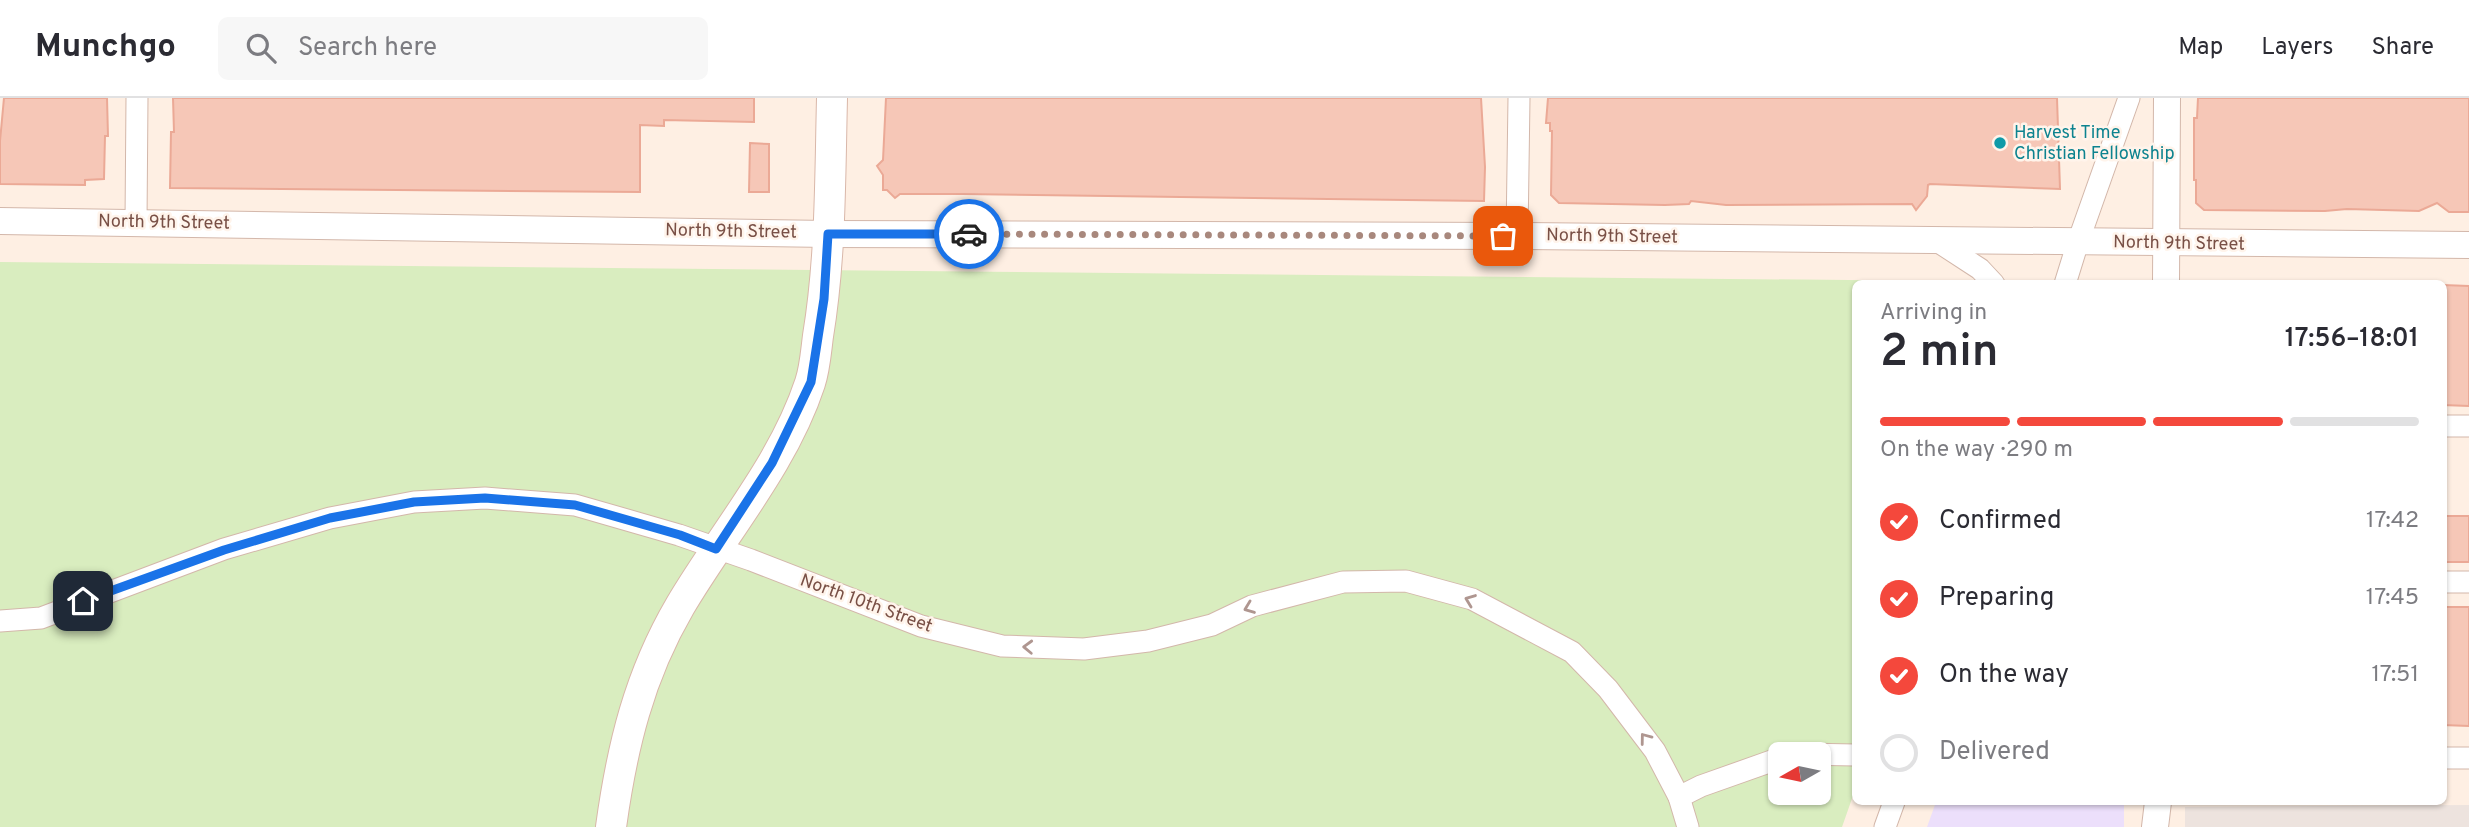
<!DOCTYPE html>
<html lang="en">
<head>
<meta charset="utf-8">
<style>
	body { margin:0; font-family:Overpass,sans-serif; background:#f7f7f7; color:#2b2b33; height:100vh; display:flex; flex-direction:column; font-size:26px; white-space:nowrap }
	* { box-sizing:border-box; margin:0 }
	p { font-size:23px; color:#7c7c81 }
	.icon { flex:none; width:38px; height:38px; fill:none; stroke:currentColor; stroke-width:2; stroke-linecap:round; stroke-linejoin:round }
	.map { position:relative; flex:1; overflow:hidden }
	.panel { position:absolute; left:1852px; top:182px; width:595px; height:525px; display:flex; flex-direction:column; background:#fff; border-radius:10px; box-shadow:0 2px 5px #0004 }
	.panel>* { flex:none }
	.needle { width:46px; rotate:261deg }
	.controls { position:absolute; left:1768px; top:644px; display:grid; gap:14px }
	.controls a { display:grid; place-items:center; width:63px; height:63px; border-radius:10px; background:#fff; box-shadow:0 2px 5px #0004; font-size:35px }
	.pin { position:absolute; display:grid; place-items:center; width:60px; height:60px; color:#fff; margin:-30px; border-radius:14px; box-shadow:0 4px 10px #0006 }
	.courier { position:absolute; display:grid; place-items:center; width:70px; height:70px; margin:-35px; border:5px solid #1a73e8; border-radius:50%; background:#fff; color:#222; box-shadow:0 2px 9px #0007 }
	.headline em { font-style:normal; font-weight:600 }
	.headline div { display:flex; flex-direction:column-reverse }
	.headline { display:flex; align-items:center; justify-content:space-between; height:119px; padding:0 28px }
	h1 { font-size:46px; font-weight:600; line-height:52px }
	.bar { display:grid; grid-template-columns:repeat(4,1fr); gap:10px 7px; align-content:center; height:84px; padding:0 28px }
	.bar i { height:9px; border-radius:5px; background:#e1e1e2 }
	.bar .selected { background:#f4483c }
	.bar p { grid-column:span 4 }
	ol { padding:0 28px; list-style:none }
	li { display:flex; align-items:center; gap:21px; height:77px }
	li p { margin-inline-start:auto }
	li .icon { padding:7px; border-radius:50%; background:#f4483c; color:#fff; stroke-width:4 }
	li:last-child { color:#7c7c81 }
	li i { width:38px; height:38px; border:4px solid #e1e1e2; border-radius:50% }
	header { display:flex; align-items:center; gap:42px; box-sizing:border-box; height:98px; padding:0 35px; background:#fff; border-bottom:2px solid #e1e1e2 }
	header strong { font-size:33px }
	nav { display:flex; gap:38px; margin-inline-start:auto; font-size:24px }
	.search { width:490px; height:63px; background:#f7f7f7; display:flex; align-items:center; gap:18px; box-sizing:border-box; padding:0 24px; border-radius:10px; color:#7c7c81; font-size:26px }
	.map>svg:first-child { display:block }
	.industrial { fill:#ede3de }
	.education { fill:#ecdffb }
	.green { fill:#d9edbf; fill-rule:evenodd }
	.building { fill:#f6c7b7; stroke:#eba996; stroke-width:2 }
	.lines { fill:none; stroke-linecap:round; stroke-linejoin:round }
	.minor-casing { stroke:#d3b7aa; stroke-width:23 }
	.tertiary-casing { stroke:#d3b7aa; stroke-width:28 }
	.secondary-casing { stroke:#d9b7a9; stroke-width:32 }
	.minor { stroke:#fff; stroke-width:21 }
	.tertiary { stroke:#fff; stroke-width:26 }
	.secondary { stroke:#fff; stroke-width:30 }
	.oneway { stroke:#af9690 }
	.done { stroke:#a8887d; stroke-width:7; stroke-dasharray:0 12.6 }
	.route { stroke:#1a73e8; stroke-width:9 }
	.culture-dot { fill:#0f9aa8; stroke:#fff4eb; stroke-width:2.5 }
	.labels { text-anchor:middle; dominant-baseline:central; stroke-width:5; stroke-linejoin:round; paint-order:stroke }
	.culture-label { font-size:18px; fill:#0d838f; stroke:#fff4eb; text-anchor:start }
	.street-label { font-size:18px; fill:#795046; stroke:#fff4eb }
</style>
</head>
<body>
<header>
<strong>Munchgo</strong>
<div class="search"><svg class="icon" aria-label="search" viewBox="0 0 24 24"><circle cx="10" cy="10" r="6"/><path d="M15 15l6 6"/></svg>Search here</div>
<nav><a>Map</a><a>Layers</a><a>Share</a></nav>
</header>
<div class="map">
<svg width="2469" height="729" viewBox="0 0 2469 729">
	<rect width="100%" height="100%" fill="#feefe3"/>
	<!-- industrial -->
	<path class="industrial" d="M 2469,707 L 2469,729 L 2185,729 L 2185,709 Z"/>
	<!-- education -->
	<path class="education" d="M 1936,704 L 2124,704 L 2124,729 L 1927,729 Z"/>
	<!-- green -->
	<path class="green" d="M 0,164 L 1945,183 L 1951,185 L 1855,186 L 1855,692 L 1842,729 L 0,729 ZM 1780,656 L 1818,656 L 1818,695 L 1780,695 Z"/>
	<!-- building -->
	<g class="building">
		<path d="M 4,0 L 107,0 L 108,38 L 105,38 L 104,81 L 85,82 L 85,87 L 0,86 L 0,43 Z"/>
		<path d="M 173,0 L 754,0 L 754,24 L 664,22 L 664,28 L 640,27 L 640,94 L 170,90 L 171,34 L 174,34 Z"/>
		<path d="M 886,0 L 1481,0 L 1485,69 L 1484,103 L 962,96 L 900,96 L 895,100 L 887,92 L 883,92 L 883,77 L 877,68 L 883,62 Z"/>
		<path d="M 1548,0 L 2057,0 L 2060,91 L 1930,86 L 1928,87 L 1927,98 L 1916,112 L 1912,106 L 1726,107 L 1691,103 L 1689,106 L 1665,107 L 1559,105 L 1551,97 L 1552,33 L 1550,33 L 1550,25 L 1546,25 Z"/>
		<path d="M 2198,0 L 2469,0 L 2469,114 L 2449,114 L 2437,105 L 2419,113 L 2347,111 L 2325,113 L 2204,112 L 2196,105 L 2196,82 L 2194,82 L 2194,20 L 2197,20 Z"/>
		<path d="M 750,45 L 769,46 L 769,94 L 749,94 Z"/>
		<path d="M 2443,187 L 2469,188 L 2469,308 L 2443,307 Z"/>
		<rect x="2443" y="418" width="26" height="46"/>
		<path d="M 2443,509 L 2469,509 L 2469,628 L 2443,627 Z"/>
	</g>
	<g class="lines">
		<!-- minor casing -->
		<g class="minor-casing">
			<g id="minor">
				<path d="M 136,124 L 137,0"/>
				<path d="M 1517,138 L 1519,0"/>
				<path d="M 1937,143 L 1980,171 L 1994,186"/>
				<path d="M 2065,186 L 2078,144 L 2129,0"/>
				<path d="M 2443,328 L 2469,328"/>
				<path d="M 2443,484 L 2469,484"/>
				<path d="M 0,523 L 41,520 L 224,451 L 330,420 L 414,404 L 485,400 L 575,407 L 679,437 L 751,462 L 921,528 L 1002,548 L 1084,551 L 1148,543 L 1212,527 L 1252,508 L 1343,484 L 1406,483 L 1472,501 L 1572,554 L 1608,591 L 1655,653 L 1679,699 L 1688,729"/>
				<path d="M 1801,656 L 1855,657"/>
				<path d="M 2443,660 L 2469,660"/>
				<path d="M 1679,699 L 1701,688 L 1780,660"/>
				<path d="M 1885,729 L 1894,704"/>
			</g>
		</g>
		<!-- tertiary casing -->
		<g class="tertiary-casing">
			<g id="tertiary">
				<path d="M 0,123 L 828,136 L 1517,138 L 2469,147"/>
				<path d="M 2166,186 L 2167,0"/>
				<path d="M 2155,729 L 2158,704"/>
			</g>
		</g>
		<!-- secondary casing -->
		<g class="secondary-casing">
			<path id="secondary" d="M 611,729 C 622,649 639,578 680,508 C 723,435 783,367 810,285 C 815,270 816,253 818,238 C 831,159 830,79 832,0"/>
		</g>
		<!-- minor -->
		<use href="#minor" class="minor"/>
		<!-- tertiary -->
		<use href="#tertiary" class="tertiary"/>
		<!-- secondary -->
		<use href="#secondary" class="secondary"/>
	</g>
	<!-- one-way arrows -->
	<defs><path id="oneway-chevron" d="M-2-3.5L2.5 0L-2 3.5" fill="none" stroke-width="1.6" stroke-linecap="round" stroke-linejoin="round" transform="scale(1.75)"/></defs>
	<g class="oneway">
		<use href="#oneway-chevron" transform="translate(1470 502) rotate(-159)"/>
		<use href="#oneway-chevron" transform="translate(1249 510) rotate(159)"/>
		<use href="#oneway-chevron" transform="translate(1028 549) rotate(-178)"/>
		<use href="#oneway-chevron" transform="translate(1645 640) rotate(-127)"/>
	</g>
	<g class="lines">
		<!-- done -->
		<path class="done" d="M 969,136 L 1503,138"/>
		<!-- route -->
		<path class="route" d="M 83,503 L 224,452 L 330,420 L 414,404 L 485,400 L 575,407 L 680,437 L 716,451 L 772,365 L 811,284 L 824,201 L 828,136 L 969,136"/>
	</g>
	<!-- markers -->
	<circle class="culture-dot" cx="2000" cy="45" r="7"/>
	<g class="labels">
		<!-- culture labels -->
		<g class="culture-label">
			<text x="2014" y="35">Harvest Time<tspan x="2014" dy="21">Christian Fellowship</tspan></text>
		</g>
		<!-- street labels -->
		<g class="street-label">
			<text transform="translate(164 125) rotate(1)">North 9th Street</text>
			<text transform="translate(731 134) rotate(1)">North 9th Street</text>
			<text transform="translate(1612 139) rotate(1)">North 9th Street</text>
			<text transform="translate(2179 146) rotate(1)">North 9th Street</text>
			<text transform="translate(866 506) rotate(20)">North 10th Street</text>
		</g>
	</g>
</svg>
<div class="controls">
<a><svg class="needle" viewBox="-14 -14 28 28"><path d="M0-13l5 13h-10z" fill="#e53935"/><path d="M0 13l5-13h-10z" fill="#7c7c81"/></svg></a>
</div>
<div class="pin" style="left:1503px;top:138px;background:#ea580c"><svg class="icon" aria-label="bag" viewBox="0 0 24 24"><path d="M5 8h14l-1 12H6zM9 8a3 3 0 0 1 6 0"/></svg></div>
<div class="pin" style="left:83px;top:503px;background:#1f2937"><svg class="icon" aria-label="home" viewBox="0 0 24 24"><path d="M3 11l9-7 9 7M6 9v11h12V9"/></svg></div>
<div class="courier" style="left:969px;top:136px"><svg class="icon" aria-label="car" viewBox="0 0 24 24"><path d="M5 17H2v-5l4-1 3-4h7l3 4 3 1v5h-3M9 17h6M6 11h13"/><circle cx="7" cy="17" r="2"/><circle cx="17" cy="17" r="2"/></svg></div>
<section class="panel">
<div class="headline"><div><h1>2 min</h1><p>Arriving in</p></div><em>17:56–18:01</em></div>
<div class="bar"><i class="selected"></i><i class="selected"></i><i class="selected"></i><i></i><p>On the way · 290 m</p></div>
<ol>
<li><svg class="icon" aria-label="check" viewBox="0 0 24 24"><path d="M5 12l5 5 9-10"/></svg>Confirmed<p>17:42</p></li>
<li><svg class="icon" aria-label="check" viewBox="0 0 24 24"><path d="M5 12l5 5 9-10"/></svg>Preparing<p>17:45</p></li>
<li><svg class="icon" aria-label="check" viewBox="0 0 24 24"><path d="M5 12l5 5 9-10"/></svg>On the way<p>17:51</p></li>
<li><i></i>Delivered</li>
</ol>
</section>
</div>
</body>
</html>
